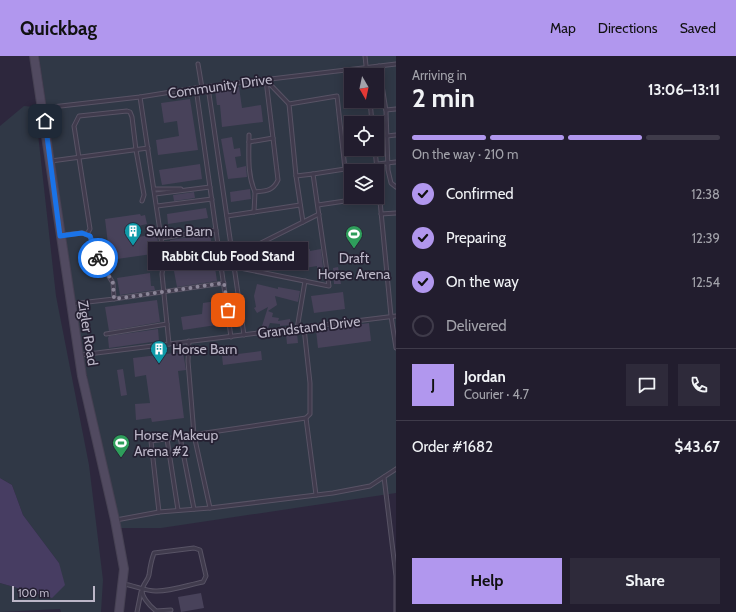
<!DOCTYPE html>
<html lang="en">
<head>
<meta charset="utf-8">
<style>
	body { margin:0; font-family:Cabin,sans-serif; background:#2e2a3a; color:#f1f3f6; height:100vh; display:flex; flex-direction:column; font-size:15px; white-space:nowrap }
	* { box-sizing:border-box; margin:0 }
	p { font-size:13px; color:#a2a2aa }
	.icon { flex:none; width:22px; height:22px; fill:none; stroke:currentColor; stroke-width:2; stroke-linecap:round; stroke-linejoin:round }
	.map { position:relative; flex:1; overflow:hidden }
	.panel { display:flex; flex-direction:column; background:#221d2e; width:340px }
	.panel>* { flex:none }
	.needle { width:26px; rotate:171deg }
	.buttons { position:absolute; left:344px; top:12px; display:grid; gap:8px }
	.buttons a { display:grid; place-items:center; width:40px; height:40px; border-radius:0px; background:#221d2e; box-shadow:0 2px 10px #0003,0 0 0 1px #3f3b4a; font-size:20px }
	.scale { position:absolute; left:12px; bottom:10px; width:83px; box-sizing:border-box; padding-left:4px; border:2px solid #bcb7c8; border-top:0; font-size:11px; line-height:14px; white-space:nowrap; color:#bcb7c8; -webkit-text-stroke:3px #252032; paint-order:stroke }
	.pin { position:absolute; display:grid; place-items:center; width:34px; height:34px; color:#fff; margin:-17px; border-radius:8px; box-shadow:0 2px 6px #0006 }
	.courier { position:absolute; display:grid; place-items:center; width:40px; height:40px; margin:-20px; border:3px solid #1a73e8; border-radius:50%; background:#fff; color:#222; box-shadow:0 1px 5px #0007 }
	.bubble { position:absolute; height:28px; border-radius:0px; background:#221d2e; box-shadow:0 2px 10px #0003,0 0 0 1px #3f3b4a; font-size:13px; font-weight:700; line-height:28px; text-align:center }
	.headline em { font-style:normal; font-weight:700 }
	.headline div { display:flex; flex-direction:column-reverse }
	.headline { display:flex; align-items:center; justify-content:space-between; height:68px; padding:0 16px }
	h1 { font-size:26px; font-weight:700; line-height:30px }
	.bar { display:grid; grid-template-columns:repeat(4,1fr); gap:6px 4px; align-content:center; height:48px; padding:0 16px }
	.bar i { height:5px; border-radius:3px; background:#3f3b4a }
	.bar .on { background:#b197ee }
	.bar p { grid-column:span 4 }
	.line { display:flex; align-items:center; gap:10px; padding:0 16px; border-top:1px solid #3f3b4a }
	.line div { flex:1 }
	.round { display:grid; place-items:center; flex:none; width:42px; height:42px; border-radius:0px; background:#2e2a3a }
	ol { padding:0 16px; list-style:none }
	li { display:flex; align-items:center; gap:12px; height:44px }
	li p { margin-inline-start:auto }
	li .icon { padding:4px; border-radius:50%; background:#b197ee; color:#111; stroke-width:4 }
	li:last-child { color:#a2a2aa }
	li i { width:22px; height:22px; border:2px solid #3f3b4a; border-radius:50% }
	.cta { display:flex; gap:8px; margin-top:auto; padding:8px 16px }
	.cta a { flex:1; height:46px; border-radius:0px; background:#b197ee; color:#111; font-size:16px; font-weight:700; line-height:46px; text-align:center }
	.cta a+a { background:#2e2a3a; color:#f1f3f6 }
	header { display:flex; align-items:center; gap:24px; box-sizing:border-box; height:56px; padding:0 20px; background:#b197ee; color:#111 }
	header strong { font-size:19px }
	nav { display:flex; gap:22px; margin-inline-start:auto; font-size:14px }
	main { display:flex; flex:1; min-height:0 }
	.map>svg:first-child { display:block }
	.green { fill:#303846; fill-rule:evenodd }
	.water { fill:#473d62 }
	.building { fill:#48425a }
	.lines { fill:none; stroke-linecap:round; stroke-linejoin:round }
	.lane-casing { stroke:#585365; stroke-width:5 }
	.secondary-casing { stroke:#464153; stroke-width:10 }
	.lane { stroke:#403b4d; stroke-width:3 }
	.secondary { stroke:#514a60; stroke-width:8 }
	.done { stroke:#8a8597; stroke-width:4; stroke-dasharray:0 7.2 }
	.route { stroke:#1a73e8; stroke-width:5 }
	.labels { text-anchor:middle; dominant-baseline:central; stroke-width:3.5; stroke-linejoin:round; paint-order:stroke }
	.street-label { font-size:14px; fill:#bcb7c8; stroke:#252032 }
	.poi-label { font-size:14px; fill:#bcb7c8; stroke:#252032; text-anchor:start }
</style>
</head>
<body>
<header>
<strong>Quickbag</strong>
<nav><a>Map</a><a>Directions</a><a>Saved</a></nav>
</header>
<main>
<div class="map">
<svg width="396" height="556" viewBox="0 0 396 556">
	<rect width="100%" height="100%" fill="#2d273d"/>
	<!-- green -->
	<g class="green">
		<path d="M 39,0 L 396,0 L 396,437 L 161,472 L 120,472 L 106,414 L 84,305 ZM 351,19 L 377,19 L 377,45 L 351,45 ZM 351,67 L 377,67 L 377,93 L 351,93 ZM 351,115 L 377,115 L 377,141 L 351,141 Z"/>
		<path d="M 24,50 L 35,51 L 56,240 L 89,409 L 103,524 L 101,556 L 61,556 L 60,553 L 0,556 L 0,527 L 52,542 L 59,507 L 23,459 L 12,429 L 0,422 L 0,70 Z"/>
	</g>
	<!-- water -->
	<path class="water" d="M 0,422 L 12,429 L 23,459 L 59,507 L 65,529 L 52,542 L 0,527 Z"/>
	<!-- building -->
	<g class="building">
		<path d="M 239,31 L 242,52 L 261,49 L 263,66 L 222,71 L 220,49 L 217,49 L 215,34 Z"/>
		<path d="M 190,43 L 198,94 L 158,99 L 156,84 L 179,80 L 177,65 L 164,67 L 161,47 Z"/>
		<path d="M 232,81 L 234,93 L 240,92 L 241,100 L 235,101 L 237,112 L 246,110 L 247,121 L 228,123 L 221,83 Z"/>
		<path d="M 200,108 L 202,123 L 162,129 L 159,114 Z"/>
		<path d="M 250,133 L 251,143 L 231,146 L 230,136 Z"/>
		<path d="M 194,136 L 195,142 L 174,145 L 173,139 Z"/>
		<path d="M 206,152 L 208,162 L 168,168 L 167,158 Z"/>
		<path d="M 140,158 L 141,160 L 145,159 L 147,168 L 130,172 L 131,182 L 157,178 L 159,197 L 110,204 L 105,163 Z"/>
		<path d="M 210,178 L 217,225 L 177,231 L 174,215 L 205,211 L 203,195 L 172,200 L 170,184 Z"/>
		<path d="M 310,193 L 310,195 L 321,193 L 323,211 L 317,213 L 317,210 L 299,213 L 296,195 Z"/>
		<path d="M 263,199 L 271,200 L 271,203 L 286,205 L 286,203 L 293,204 L 292,211 L 262,207 Z"/>
		<path d="M 338,211 L 341,228 L 334,228 L 333,212 Z"/>
		<path d="M 150,217 L 151,230 L 154,230 L 155,234 L 120,239 L 117,222 Z"/>
		<path d="M 257,228 L 278,233 L 278,231 L 300,235 L 298,246 L 275,240 L 277,249 L 268,255 L 273,257 L 272,261 L 279,262 L 278,265 L 290,263 L 291,269 L 280,270 L 280,268 L 270,267 L 268,272 L 262,270 L 268,251 L 257,257 L 254,252 L 256,251 L 254,240 Z"/>
		<path d="M 343,236 L 345,253 L 314,257 L 311,240 Z"/>
		<path d="M 157,244 L 160,266 L 109,275 L 105,251 Z"/>
		<path d="M 216,245 L 216,248 L 220,248 L 223,268 L 183,274 L 181,261 L 202,258 L 203,247 Z"/>
		<path d="M 369,267 L 371,285 L 318,292 L 316,274 Z"/>
		<path d="M 158,273 L 159,285 L 109,292 L 108,282 L 109,280 Z"/>
		<path d="M 297,277 L 298,287 L 287,288 L 286,278 Z"/>
		<path d="M 261,295 L 262,304 L 223,309 L 222,300 Z"/>
		<path d="M 183,296 L 186,314 L 178,315 L 184,362 L 152,366 L 151,362 L 136,364 L 135,348 L 150,347 L 146,319 L 135,321 L 133,302 Z"/>
		<path d="M 123,313 L 127,339 L 121,340 L 117,314 Z"/>
		<path d="M 201,537 L 204,552 L 181,556 L 178,541 Z"/>
	</g>
	<g class="lines">
		<!-- lane casing -->
		<g class="lane-casing">
			<g id="lane">
				<path d="M 365,0 L 367,19"/>
				<path d="M 198,8 L 202,32"/>
				<path d="M 379,10 L 386,55 L 388,114 L 391,127 L 396,131"/>
				<path d="M 208,31 L 244,279"/>
				<path d="M 196,32 L 231,281"/>
				<path d="M 140,41 L 161,182 L 164,203 L 162,218 L 169,288"/>
				<path d="M 370,45 L 372,67"/>
				<path d="M 43,52 L 140,41 L 196,32 L 396,8"/>
				<path d="M 386,54 L 396,53"/>
				<path d="M 249,79 C 249,99 247,118 255,136"/>
				<path d="M 387,80 L 396,79"/>
				<path d="M 249,86 L 273,82"/>
				<path d="M 375,93 L 391,260 L 396,292"/>
				<path d="M 51,105 L 148,92"/>
				<path d="M 377,108 L 396,106"/>
				<path d="M 296,120 L 289,48 L 337,40 L 345,113 L 313,118"/>
				<path d="M 154,133 L 181,133"/>
				<path d="M 155,138 L 210,131"/>
				<path d="M 318,149 L 372,141"/>
				<path d="M 157,150 L 212,143"/>
				<path d="M 254,156 L 255,136 C 266,135 273,135 278,124 L 266,24 L 289,48"/>
				<path d="M 381,158 L 396,157"/>
				<path d="M 227,160 L 300,149"/>
				<path d="M 87,178 L 90,173 L 74,70 L 79,60 L 127,55 L 130,56 L 132,61 L 136,94 L 144,139 L 142,145"/>
				<path d="M 62,179 L 83,177 L 90,180 L 98,203 L 113,227 L 114,243 L 71,248"/>
				<path d="M 161,182 L 216,174"/>
				<path d="M 233,201 L 319,158"/>
				<path d="M 235,211 L 329,230 L 313,118 L 296,120 L 303,166"/>
				<path d="M 114,243 L 224,227"/>
				<path d="M 304,272 L 310,327 L 310,358 L 306,362 L 316,439"/>
				<path d="M 297,273 L 305,225"/>
				<path d="M 106,278 L 167,268"/>
				<path d="M 189,285 L 188,305 L 194,379 L 210,452"/>
				<path d="M 80,299 L 396,260"/>
				<path d="M 180,381 L 194,453"/>
				<path d="M 167,383 L 178,454"/>
				<path d="M 384,421 L 396,520 L 396,556"/>
				<path d="M 159,456 L 151,385 L 306,362"/>
				<path d="M 116,464 L 159,456 L 210,452 L 333,437 L 370,430 L 396,413"/>
				<path d="M 123,528 C 133,529 148,536 157,535 C 172,535 188,529 203,526 L 206,520 L 200,494 L 194,492 L 154,497 C 151,505 150,511 149,519 C 148,524 144,527 143,531 C 139,539 150,550 156,555 L 171,554"/>
				<path d="M 137,556 L 141,536"/>
			</g>
		</g>
		<!-- secondary casing -->
		<g class="secondary-casing">
			<path id="secondary" d="M 34,0 L 82,320 L 115,464 L 124,513 L 119,556"/>
		</g>
		<!-- lane -->
		<use href="#lane" class="lane"/>
		<!-- secondary -->
		<use href="#secondary" class="secondary"/>
	</g>
	<g class="lines">
		<!-- done -->
		<path class="done" d="M 98,202 L 113,227 L 114,243 L 224,227 L 228,254"/>
		<!-- route -->
		<path class="route" d="M 45,65 L 60,180 L 82,177 L 90,180 L 98,202"/>
	</g>
	<!-- icons -->
	<defs>
		<g id="building-pin" transform="scale(0.9)"><path d="M0 17L-7.5 6A9.5 9.5 0 1 1 7.5 6Z" fill="#0f9aa8" stroke="#252032"/><path d="M-4-6H4V6H1V3H-1V6H-4ZM-2.5-4.3h1.7v1.8h-1.7ZM.8-4.3h1.7v1.8H.8ZM-2.5-1h1.7V.8h-1.7ZM.8-1h1.7V.8H.8Z" fill="#fff"/></g>
		<g id="stadium-pin" transform="scale(0.9)"><path d="M0 17L-7.5 6A9.5 9.5 0 1 1 7.5 6Z" fill="#2e9e5b" stroke="#252032"/><path d="M0-5a6.5 5 0 1 0 0 10a6.5 5 0 1 0 0-10ZM-3.5-1.8h7v3.6h-7Z" fill="#fff"/></g>
	</defs>
	<g fill-rule="evenodd">
		<use href="#building-pin" x="133" y="175"/>
		<use href="#stadium-pin" x="354" y="178"/>
		<use href="#building-pin" x="159" y="293"/>
		<use href="#stadium-pin" x="121" y="387"/>
	</g>
	<g class="labels">
		<!-- street labels -->
		<g class="street-label">
			<text transform="translate(220 30) rotate(-8)">Community Drive</text>
			<text transform="translate(309 271) rotate(-7)">Grandstand Drive</text>
			<text transform="translate(88 277) rotate(81)">Zigler Road</text>
		</g>
		<!-- poi labels -->
		<g class="poi-label">
			<text x="146" y="175">Swine Barn</text>
			<text x="354" y="202" text-anchor="middle">Draft<tspan x="354" dy="16">Horse Arena</tspan></text>
			<text x="172" y="293">Horse Barn</text>
			<text x="134" y="379">Horse Makeup<tspan x="134" dy="16">Arena #2</tspan></text>
		</g>
	</g>
</svg>
<div class="buttons">
<a><svg class="needle" viewBox="-14 -14 28 28"><path d="M0-13l5 13h-10z" fill="#e53935"/><path d="M0 13l5-13h-10z" fill="#a2a2aa"/></svg></a>
<a><svg class="icon" aria-label="locate" viewBox="0 0 24 24"><circle cx="12" cy="12" r="6"/><path d="M12 2v4M12 18v4M2 12h4M18 12h4"/></svg></a>
<a><svg class="icon" aria-label="layers" viewBox="0 0 24 24"><path d="M12 4l9 5-9 5-9-5zM3 14l9 5 9-5"/></svg></a>
</div>
<div class="scale">100 m</div>
<div class="pin" style="left:228px;top:254px;background:#ea580c"><svg class="icon" aria-label="bag" viewBox="0 0 24 24"><path d="M5 8h14l-1 12H6zM9 8a3 3 0 0 1 6 0"/></svg></div>
<div class="pin" style="left:45px;top:65px;background:#1f2937"><svg class="icon" aria-label="home" viewBox="0 0 24 24"><path d="M3 11l9-7 9 7M6 9v11h12V9"/></svg></div>
<div class="courier" style="left:98px;top:202px"><svg class="icon" aria-label="bike" viewBox="0 0 24 24"><circle cx="6" cy="16" r="4"/><circle cx="18" cy="16" r="4"/><path d="M6 16l4-8h5l3 8M10 8l3 8H6M13 5h3"/></svg></div>
<div class="bubble" style="left:148px;top:186px;width:160px">Rabbit Club Food Stand</div>
</div>
<section class="panel">
<div class="headline"><div><h1>2 min</h1><p>Arriving in</p></div><em>13:06–13:11</em></div>
<div class="bar"><i class="on"></i><i class="on"></i><i class="on"></i><i></i><p>On the way · 210 m</p></div>
<ol>
<li><svg class="icon" aria-label="check" viewBox="0 0 24 24"><path d="M5 12l5 5 9-10"/></svg>Confirmed<p>12:38</p></li>
<li><svg class="icon" aria-label="check" viewBox="0 0 24 24"><path d="M5 12l5 5 9-10"/></svg>Preparing<p>12:39</p></li>
<li><svg class="icon" aria-label="check" viewBox="0 0 24 24"><path d="M5 12l5 5 9-10"/></svg>On the way<p>12:54</p></li>
<li><i></i>Delivered</li>
</ol>
<div class="line" style="height:72px"><b class="round" style="background:#b197ee;color:#111">J</b><div><b>Jordan</b><p>Courier · 4.7</p></div><a class="round"><svg class="icon" aria-label="chat" viewBox="0 0 24 24"><path d="M4 5h16v11H9l-5 4z"/></svg></a><a class="round"><svg class="icon" aria-label="phone" viewBox="0 0 24 24"><path d="M5 4h4l2 5-3 2q2 4 5 5l2-3 5 2v4C11 20 4 13 5 4z"/></svg></a></div>
<div class="line" style="height:52px"><div>Order #1682</div><b>$43.67</b></div>
<div class="cta"><a>Help</a><a>Share</a></div>
</section>
</main>
</body>
</html>
